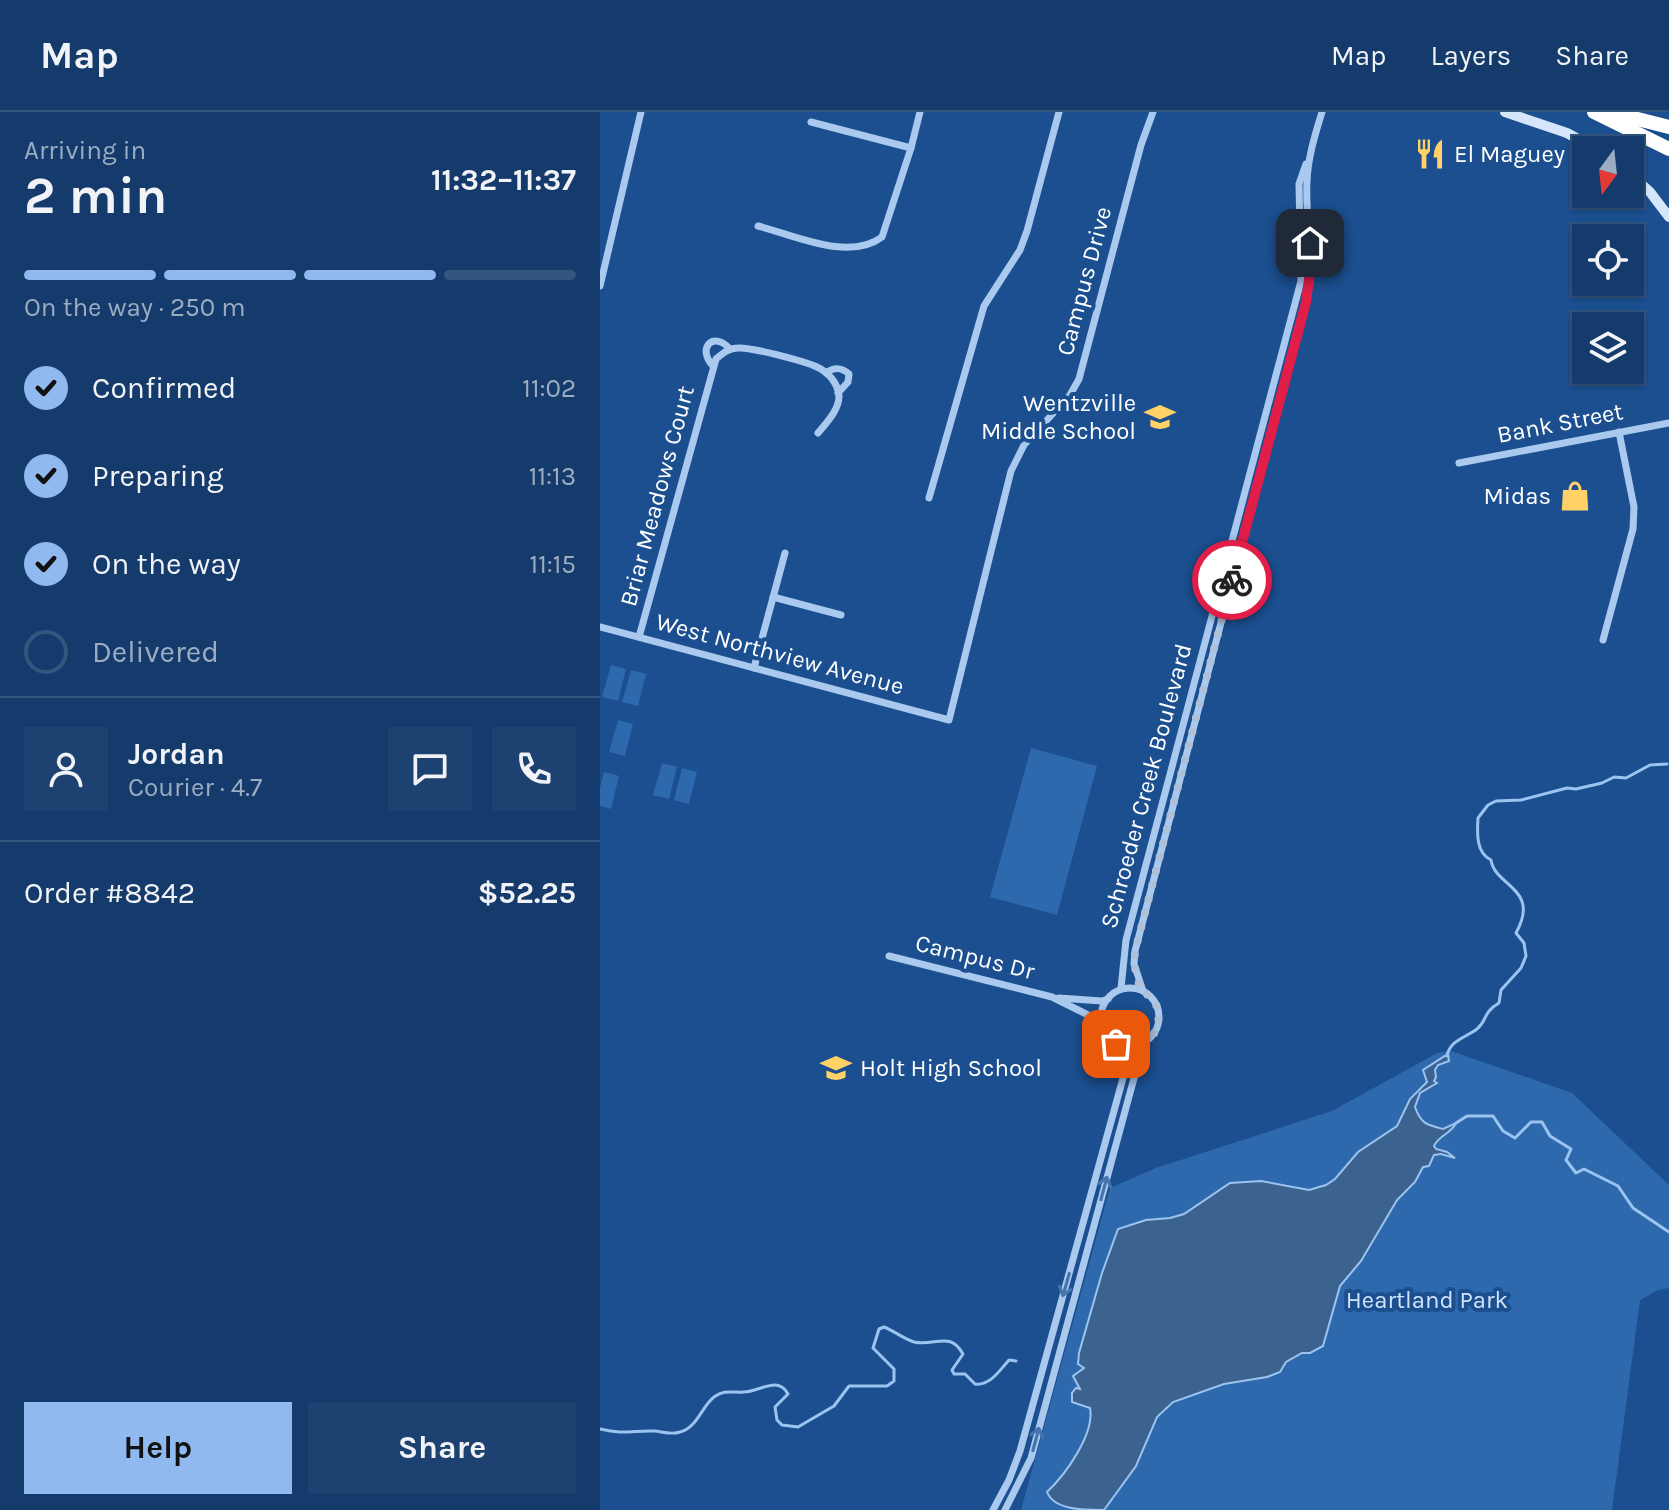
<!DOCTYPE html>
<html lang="en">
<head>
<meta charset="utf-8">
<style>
	body { margin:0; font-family:Karla,sans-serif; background:#1d4271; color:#f1f3f6; height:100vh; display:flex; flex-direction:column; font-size:30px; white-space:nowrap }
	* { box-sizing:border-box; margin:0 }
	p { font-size:26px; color:#9dadc1 }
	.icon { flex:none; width:44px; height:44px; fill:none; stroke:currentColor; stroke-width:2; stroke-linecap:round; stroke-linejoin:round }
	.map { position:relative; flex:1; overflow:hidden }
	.panel { display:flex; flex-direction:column; background:#143b6b; width:600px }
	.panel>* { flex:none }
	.needle { width:52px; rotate:195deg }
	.buttons { position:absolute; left:972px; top:24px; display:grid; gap:16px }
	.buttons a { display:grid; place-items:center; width:72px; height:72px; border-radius:0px; background:#143b6b; box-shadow:0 2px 6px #0004,0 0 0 2px #33557e; font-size:40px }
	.pin { position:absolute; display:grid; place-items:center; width:68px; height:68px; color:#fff; margin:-34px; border-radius:16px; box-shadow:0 4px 12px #0006 }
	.courier { position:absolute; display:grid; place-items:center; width:80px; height:80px; margin:-40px; border:6px solid #e11d48; border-radius:50%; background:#fff; color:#222; box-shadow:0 2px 10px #0007 }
	.head em { font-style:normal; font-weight:700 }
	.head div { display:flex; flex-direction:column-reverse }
	.head { display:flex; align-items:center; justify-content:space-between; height:136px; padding:0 24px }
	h1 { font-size:52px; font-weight:700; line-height:60px }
	.bar { display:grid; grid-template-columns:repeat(4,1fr); gap:12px 8px; align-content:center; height:96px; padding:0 24px }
	.bar i { height:10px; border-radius:6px; background:#33557e }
	.bar .on { background:#90b9f0 }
	.bar p { grid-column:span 4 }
	.line { display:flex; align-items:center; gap:20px; padding:0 24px; border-top:2px solid #33557e }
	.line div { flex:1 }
	.round { display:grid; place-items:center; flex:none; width:84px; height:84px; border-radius:0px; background:#1d4271 }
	ol { padding:0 24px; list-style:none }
	li { display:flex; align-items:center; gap:24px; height:88px }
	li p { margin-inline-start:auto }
	li .icon { padding:8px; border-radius:50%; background:#90b9f0; color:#111; stroke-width:4 }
	li:last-child { color:#9dadc1 }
	li i { width:44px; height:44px; border:4px solid #33557e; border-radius:50% }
	.button { display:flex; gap:16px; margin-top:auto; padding:16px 24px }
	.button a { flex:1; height:92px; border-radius:0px; background:#90b9f0; color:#111; font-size:32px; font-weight:700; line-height:92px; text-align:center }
	.button a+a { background:#1d4271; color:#f1f3f6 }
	header { display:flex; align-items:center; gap:48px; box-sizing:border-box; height:112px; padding:0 40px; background:#143b6b; border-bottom:2px solid #33557e }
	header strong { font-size:38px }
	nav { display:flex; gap:44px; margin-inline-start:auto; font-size:28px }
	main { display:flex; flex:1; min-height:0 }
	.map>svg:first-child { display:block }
	.green { fill:#2e69ad }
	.water { fill:#3c6290; stroke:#9cc4f0; stroke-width:2 }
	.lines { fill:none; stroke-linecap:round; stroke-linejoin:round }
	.stream { stroke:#9cc4f0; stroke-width:3 }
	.minor { stroke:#a9c9ee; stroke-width:7 }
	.secondary { stroke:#d6e6fa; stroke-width:10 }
	.motorway { stroke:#fff; stroke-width:14 }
	.oneway { stroke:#4674ac }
	.done { stroke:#afc1d8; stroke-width:8; stroke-dasharray:0 14.4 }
	.route { stroke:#e11d48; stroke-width:10 }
	.labels { text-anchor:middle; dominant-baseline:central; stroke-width:8; stroke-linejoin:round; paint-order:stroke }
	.poi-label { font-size:24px; fill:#fff; stroke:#1b4f8f; text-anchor:start }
	.street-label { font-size:24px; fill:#fff; stroke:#1b4f8f }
	.park-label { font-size:24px; fill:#cfe3fa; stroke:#1b4f8f }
</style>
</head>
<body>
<header>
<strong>Map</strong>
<nav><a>Map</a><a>Layers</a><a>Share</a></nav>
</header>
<main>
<section class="panel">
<div class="head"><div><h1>2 min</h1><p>Arriving in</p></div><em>11:32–11:37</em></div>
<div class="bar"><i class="on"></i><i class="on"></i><i class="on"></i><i></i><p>On the way · 250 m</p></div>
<ol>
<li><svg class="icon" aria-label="check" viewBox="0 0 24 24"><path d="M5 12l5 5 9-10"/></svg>Confirmed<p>11:02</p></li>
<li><svg class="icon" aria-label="check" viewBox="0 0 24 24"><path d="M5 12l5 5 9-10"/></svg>Preparing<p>11:13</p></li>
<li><svg class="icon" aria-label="check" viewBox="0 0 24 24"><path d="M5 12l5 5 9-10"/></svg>On the way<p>11:15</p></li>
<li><i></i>Delivered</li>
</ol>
<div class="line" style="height:144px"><a class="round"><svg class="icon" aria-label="person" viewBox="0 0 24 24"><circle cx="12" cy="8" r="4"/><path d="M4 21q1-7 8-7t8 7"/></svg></a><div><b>Jordan</b><p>Courier · 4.7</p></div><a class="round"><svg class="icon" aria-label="chat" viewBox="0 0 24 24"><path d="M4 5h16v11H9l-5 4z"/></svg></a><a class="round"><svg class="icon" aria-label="phone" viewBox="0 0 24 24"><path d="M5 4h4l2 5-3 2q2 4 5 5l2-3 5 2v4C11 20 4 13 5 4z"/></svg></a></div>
<div class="line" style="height:104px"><div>Order #8842</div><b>$52.25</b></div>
<div class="button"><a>Help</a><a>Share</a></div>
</section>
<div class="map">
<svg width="1069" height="1398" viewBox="0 0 1069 1398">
	<rect width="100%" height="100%" fill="#1b4f8f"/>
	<!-- green -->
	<g class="green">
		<path d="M 11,553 L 26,557 L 18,589 L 2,585 Z"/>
		<path d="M 31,558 L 46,562 L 38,594 L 22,590 Z"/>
		<path d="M 18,608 L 33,612 L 25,644 L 9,640 Z"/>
		<path d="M 431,636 L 497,654 L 457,803 L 390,785 Z"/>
		<path d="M 62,651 L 77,655 L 69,687 L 53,683 Z"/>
		<path d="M 82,656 L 97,660 L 89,692 L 74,688 Z"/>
		<path d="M 4,660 L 19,664 L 11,697 L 0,694 L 0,676 Z"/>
		<path d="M 851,939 L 972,981 L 1069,1073 L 1069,1176 L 1058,1178 L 1040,1188 L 1012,1398 L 421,1398 L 510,1076 L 556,1056 L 732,999 L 837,941 Z"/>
	</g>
	<!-- water -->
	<path class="water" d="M 848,942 L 849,949 L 838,953 L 835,958 L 836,965 L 834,969 L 837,971 L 820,981 L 815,995 C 821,1012 827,1013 843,1017 L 856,1011 C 851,1022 839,1023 834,1034 L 836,1037 L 847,1040 L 855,1046 L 841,1042 L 834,1043 L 829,1054 L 823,1055 L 815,1070 L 797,1088 L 761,1149 L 740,1174 L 723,1234 L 710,1241 L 702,1241 L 686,1250 L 680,1260 L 667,1265 L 624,1272 L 573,1290 L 557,1305 L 536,1354 L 504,1398 C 483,1398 454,1398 447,1380 C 465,1363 495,1322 490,1296 L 472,1290 L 472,1281 L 476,1276 L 480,1277 L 473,1264 L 484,1256 L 478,1252 L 479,1241 L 502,1161 L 518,1117 L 546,1108 L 570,1106 L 584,1102 L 630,1071 L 661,1069 L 709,1078 L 726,1073 L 735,1067 L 758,1040 L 797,1014 L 810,987 L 827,970 L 823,958 Z"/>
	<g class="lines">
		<!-- stream -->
		<g class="stream">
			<path d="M 847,944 C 850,928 865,926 877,917 C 888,908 882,901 899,891 L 901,878 L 921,856 L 926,844 L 924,831 L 916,821 C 941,776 895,775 891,748 C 876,741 877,721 878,706 L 888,693 L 896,689 L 921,688 L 967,676 L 976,677 L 1002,671 L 1014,665 L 1026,666 L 1050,653 L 1067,652"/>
			<path d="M 856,1011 L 867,1004 L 893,1004 L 903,1019 L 915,1026 L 931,1010 L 942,1010 L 950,1024 L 971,1037 L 966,1048 L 976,1061 L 984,1057 L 1018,1074 L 1033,1096 L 1069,1120"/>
			<path d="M 0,1317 C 25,1323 33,1318 55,1319 C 63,1320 72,1323 80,1320 C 97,1316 102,1294 114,1285 C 125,1277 132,1281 144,1280 C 159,1280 178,1263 188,1282 L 175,1295 L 177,1308 L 182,1313 L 198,1315 L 234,1294 L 249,1274 L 287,1274 L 294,1269 L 294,1257 L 273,1236 L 279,1217 L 284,1215 C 294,1219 304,1227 314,1230 C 334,1235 350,1218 363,1242 L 352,1258 L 354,1262 L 365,1262 L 375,1272 C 390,1274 400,1258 409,1248 L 416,1249"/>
		</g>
		<!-- minor -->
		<g class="minor">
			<path d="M 211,10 L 311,36 L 320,0"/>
			<path d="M 158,114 C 194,123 249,150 282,125 L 311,36"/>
			<path d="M 0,174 L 41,0"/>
			<path d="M 113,254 C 96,235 114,219 130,237"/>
			<path d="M 226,261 C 234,255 241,255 249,262 L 248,270 L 238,281"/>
			<path d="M 859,351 L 1069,311"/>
			<path d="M 329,386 L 384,194 L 420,138 L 427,119 L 459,0"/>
			<path d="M 173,485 L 241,503"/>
			<path d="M 0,515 L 349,608 L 411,359 L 424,333 L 470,283 L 479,267 L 541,33 L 553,0"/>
			<path d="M 39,525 L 116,247 C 123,241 129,236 138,236 C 151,235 204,249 217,255 C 228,260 238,271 239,284 C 239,298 227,310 218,321"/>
			<path d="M 1003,528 L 1033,417 L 1034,395 L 1019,320"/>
			<path d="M 154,556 L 185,441"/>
			<path d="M 289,844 L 452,885 L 490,904 L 503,915"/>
			<circle cx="530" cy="905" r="29"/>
			<path d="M 521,876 L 526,828 L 701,169 L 699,72 L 706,52"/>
			<path d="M 543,879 L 534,852 L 535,839 L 710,171 C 713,137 705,103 707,69 C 708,45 715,23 722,0"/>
			<path d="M 459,886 L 502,889 L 508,887"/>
			<path d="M 393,1398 L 409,1368 L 420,1339 L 525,959 L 525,935"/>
			<path d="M 405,1398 L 431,1346 L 540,944 L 547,928"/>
		</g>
		<!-- secondary -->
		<g class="secondary">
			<path d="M 905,0 L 967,21 L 998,38"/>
			<path d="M 1030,62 L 1050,80 L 1069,105"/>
		</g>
		<!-- motorway -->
		<g class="motorway">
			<path d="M 994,0 L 1069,37"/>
			<path d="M 1010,0 L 1069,15"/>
		</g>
	</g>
	<!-- one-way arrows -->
	<defs><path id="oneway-shaft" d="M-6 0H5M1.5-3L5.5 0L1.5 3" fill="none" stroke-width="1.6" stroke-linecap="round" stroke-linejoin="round" transform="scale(2)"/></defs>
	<g class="oneway">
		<use href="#oneway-shaft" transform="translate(504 1076) rotate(-75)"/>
		<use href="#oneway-shaft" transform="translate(466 1173) rotate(106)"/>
		<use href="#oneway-shaft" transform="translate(436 1327) rotate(-75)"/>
	</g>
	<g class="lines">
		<!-- done -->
		<path class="done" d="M 516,932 L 535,934 L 552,926 C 558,913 563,901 553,888 C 550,884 546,882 543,879 C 535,868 534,852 535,839 L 632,468"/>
		<!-- route -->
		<path class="route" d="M 632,468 L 706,190 L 711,152 L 710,131"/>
	</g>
	<!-- icons -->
	<defs>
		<g id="restaurant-bare" transform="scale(2.4)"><path d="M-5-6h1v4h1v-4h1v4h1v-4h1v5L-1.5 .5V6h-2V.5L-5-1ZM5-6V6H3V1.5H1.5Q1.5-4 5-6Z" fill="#ffd166" stroke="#1b4f8f" stroke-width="2.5" paint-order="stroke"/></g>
		<g id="school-bare" transform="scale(2.4)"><path d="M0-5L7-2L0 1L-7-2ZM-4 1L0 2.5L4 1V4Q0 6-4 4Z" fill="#ffd166" stroke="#1b4f8f" stroke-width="2.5" paint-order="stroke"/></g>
		<g id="shop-bare" transform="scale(2.4)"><path d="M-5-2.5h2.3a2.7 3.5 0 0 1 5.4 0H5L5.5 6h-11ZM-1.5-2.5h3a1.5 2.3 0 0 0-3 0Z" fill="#ffd166" stroke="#1b4f8f" stroke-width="2.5" paint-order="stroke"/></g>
	</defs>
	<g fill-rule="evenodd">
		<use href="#restaurant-bare" x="830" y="42"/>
		<use href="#school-bare" x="560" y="305"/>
		<use href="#shop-bare" x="975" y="384"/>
		<use href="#school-bare" x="236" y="956"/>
	</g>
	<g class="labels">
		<!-- poi labels -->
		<g class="poi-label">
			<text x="854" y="42">El Maguey</text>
			<text x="536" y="291" text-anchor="end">Wentzville<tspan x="536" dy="28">Middle School</tspan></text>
			<text x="951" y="384" text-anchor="end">Midas</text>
			<text x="260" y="956">Holt High School</text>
		</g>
		<!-- street labels -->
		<g class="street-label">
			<text transform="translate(484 169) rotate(-75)">Campus Drive</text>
			<text transform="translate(960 311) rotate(-11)">Bank Street</text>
			<text transform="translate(57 384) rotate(-75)">Briar Meadows Court</text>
			<text transform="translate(180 542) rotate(15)">West Northview Avenue</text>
			<text transform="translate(546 674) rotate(-75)">Schroeder Creek Boulevard</text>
			<text transform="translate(375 845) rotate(14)">Campus Dr</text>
		</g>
		<!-- park labels -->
		<g class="park-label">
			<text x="827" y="1188">Heartland Park</text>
		</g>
	</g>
</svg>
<div class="buttons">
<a><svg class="needle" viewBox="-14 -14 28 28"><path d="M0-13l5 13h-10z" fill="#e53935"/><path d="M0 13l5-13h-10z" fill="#9dadc1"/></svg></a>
<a><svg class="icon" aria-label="locate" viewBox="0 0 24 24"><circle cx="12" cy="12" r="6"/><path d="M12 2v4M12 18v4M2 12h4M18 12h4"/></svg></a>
<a><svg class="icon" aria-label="layers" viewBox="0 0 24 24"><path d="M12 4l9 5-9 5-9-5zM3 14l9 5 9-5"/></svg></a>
</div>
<div class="pin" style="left:516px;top:932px;background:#ea580c"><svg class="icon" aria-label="bag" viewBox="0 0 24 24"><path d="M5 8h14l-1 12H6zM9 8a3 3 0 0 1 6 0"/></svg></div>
<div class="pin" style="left:710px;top:131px;background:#1f2937"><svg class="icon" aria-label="home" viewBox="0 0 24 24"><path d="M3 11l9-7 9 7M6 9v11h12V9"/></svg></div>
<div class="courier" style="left:632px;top:468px"><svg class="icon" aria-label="bike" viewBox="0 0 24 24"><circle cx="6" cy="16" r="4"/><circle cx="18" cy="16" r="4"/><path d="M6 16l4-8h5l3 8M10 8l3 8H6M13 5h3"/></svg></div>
</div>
</main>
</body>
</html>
